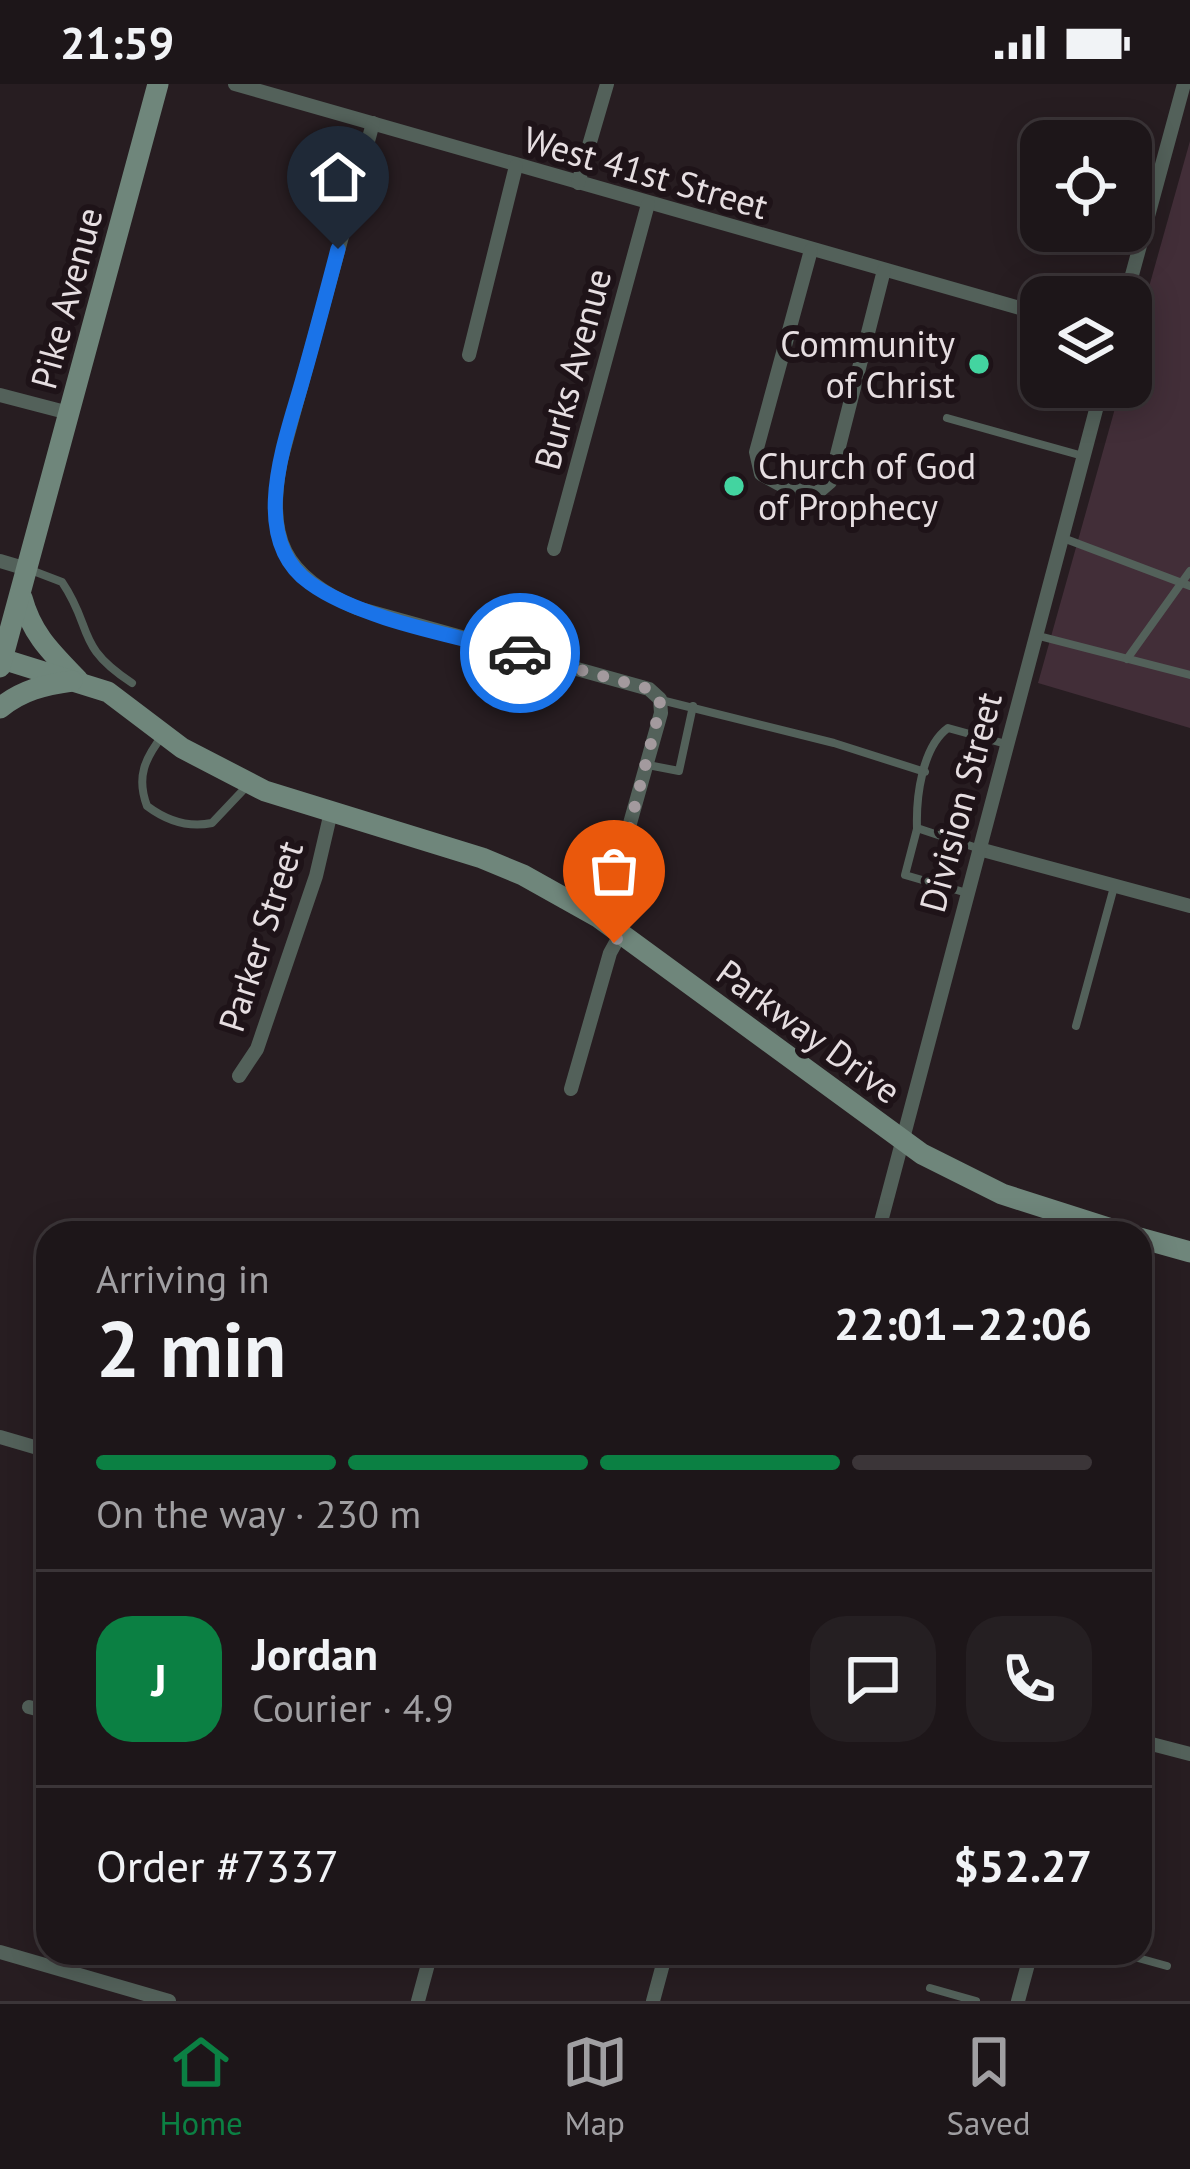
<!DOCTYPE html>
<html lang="en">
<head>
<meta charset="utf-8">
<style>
	body { margin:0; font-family:"PT Sans",sans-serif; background:#251f22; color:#f1f3f6; height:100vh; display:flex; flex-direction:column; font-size:45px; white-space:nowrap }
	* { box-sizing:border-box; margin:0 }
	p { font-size:39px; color:#a09fa2 }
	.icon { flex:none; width:66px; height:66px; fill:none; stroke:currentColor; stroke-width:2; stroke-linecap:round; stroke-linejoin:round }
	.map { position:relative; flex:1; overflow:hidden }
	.panel { position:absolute; left:36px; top:1137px; width:1116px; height:744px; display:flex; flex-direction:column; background:#1d1619; border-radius:36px; box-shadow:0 6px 30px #0003,0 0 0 3px #3b3538 }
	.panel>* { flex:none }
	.controls { position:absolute; left:1020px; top:36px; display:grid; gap:24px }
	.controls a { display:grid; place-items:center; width:132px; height:132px; border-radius:24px; background:#1d1619; box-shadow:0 6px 30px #0003,0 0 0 3px #3b3538; font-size:60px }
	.pin { position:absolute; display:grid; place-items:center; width:102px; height:102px; color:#fff; margin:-123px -51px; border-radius:50% 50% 50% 0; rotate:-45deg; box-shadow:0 0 12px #0007 }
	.pin .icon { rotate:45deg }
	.courier { position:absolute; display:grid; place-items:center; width:120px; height:120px; margin:-60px; border:9px solid #1a73e8; border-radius:50%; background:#fff; color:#222; box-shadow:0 3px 15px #0007 }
	.overview em { font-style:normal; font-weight:600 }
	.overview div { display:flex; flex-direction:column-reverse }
	.overview { display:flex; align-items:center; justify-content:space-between; height:204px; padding:0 60px }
	h1 { font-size:78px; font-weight:600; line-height:90px }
	.bar { display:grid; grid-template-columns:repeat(4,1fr); gap:18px 12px; align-content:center; height:144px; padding:0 60px }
	.bar i { height:15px; border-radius:9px; background:#3b3538 }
	.bar .selected { background:#0b8043 }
	.bar p { grid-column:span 4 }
	.line { display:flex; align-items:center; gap:30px; padding:0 60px; border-top:3px solid #3b3538 }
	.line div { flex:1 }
	.round { display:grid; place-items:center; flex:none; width:126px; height:126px; border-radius:36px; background:#251f22 }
	.status { display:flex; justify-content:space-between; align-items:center; height:84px; padding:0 60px; background:#1d1619; direction:ltr }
	.status svg { height:33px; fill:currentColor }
	.tab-bar { display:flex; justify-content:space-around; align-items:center; height:168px; border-top:3px solid #3b3538; background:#1d1619; font-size:33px; color:#a09fa2 }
	.tab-bar a { display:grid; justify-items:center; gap:6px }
	.tab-bar .selected { color:#0b8043 }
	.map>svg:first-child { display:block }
	.green { fill:#422e38 }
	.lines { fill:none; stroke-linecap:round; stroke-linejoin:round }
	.lane { stroke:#53615a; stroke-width:8 }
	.street { stroke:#53615a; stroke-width:14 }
	.secondary { stroke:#6f867b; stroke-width:21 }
	.done { stroke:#a39a9e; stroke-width:12; stroke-dasharray:0 21.6 }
	.route { stroke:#1a73e8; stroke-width:15 }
	.poi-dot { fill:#43d4a0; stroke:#1e1318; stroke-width:4.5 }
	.labels { text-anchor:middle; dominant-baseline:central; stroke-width:12; stroke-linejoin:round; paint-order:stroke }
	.street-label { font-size:36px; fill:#e6dee1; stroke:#1e1318 }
	.poi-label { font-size:36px; fill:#e6dee1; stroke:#1e1318; text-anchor:end }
</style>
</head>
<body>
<div class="status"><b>21:59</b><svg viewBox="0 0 49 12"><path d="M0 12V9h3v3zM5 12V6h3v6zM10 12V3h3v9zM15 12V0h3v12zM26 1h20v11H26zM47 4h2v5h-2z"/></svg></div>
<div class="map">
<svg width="1190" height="1917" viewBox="0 0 1190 1917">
	<rect width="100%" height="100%" fill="#271d21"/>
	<!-- green -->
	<path class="green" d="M 1190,57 L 1190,644 L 1038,599 L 1121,303 L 1131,303 L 1131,267 Z"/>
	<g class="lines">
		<!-- lane -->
		<g class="lane">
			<path d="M 947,334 L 1083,372"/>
			<path d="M 1063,454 L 1190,502"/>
			<path d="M 28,485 L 62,498 C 94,545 74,561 132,599"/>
			<path d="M 1035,551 L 1190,591"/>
			<path d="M 1127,575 L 1190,487"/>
			<path d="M 661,616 L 834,659 L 925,688"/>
			<path d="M 163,651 C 145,674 136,693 147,722 C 167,737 188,744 212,739 L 248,701"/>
			<path d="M 648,681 L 679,687 L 693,622"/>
			<path d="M 917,745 L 905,791 L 967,809"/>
			<path d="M 977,764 L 917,744 C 916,713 922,663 948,644 L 1006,660"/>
			<path d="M 1076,942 L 1114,803"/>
			<path d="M 38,1362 L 48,1330"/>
			<path d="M 1120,1869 L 1167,1882"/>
			<path d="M 930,1904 L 976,1917"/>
		</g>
		<!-- street -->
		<g class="street">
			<path d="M 235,0 L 1041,230"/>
			<path d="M 373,39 L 281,376 C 265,454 284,493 357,524 L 649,605 L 660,615 L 661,629 L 611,807 L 598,833"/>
			<path d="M 578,99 L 607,0"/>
			<path d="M 811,166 L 756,368 L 761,390 L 779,400 L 816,410 L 830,398 L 884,186"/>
			<path d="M 1126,213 L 1184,0"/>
			<path d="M 469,271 L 516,82"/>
			<path d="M 0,311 L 69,329"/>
			<path d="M 554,465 L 648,120"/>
			<path d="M 0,477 L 27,485"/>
			<path d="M 979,765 L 1190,822"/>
			<path d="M 239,992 L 257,965 L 316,792 L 331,728"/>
			<path d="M 571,1005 L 610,869 L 621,849"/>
			<path d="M 878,1149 L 1102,303"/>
			<path d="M 0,1353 L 48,1367"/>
			<path d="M 29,1623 L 48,1628"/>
			<path d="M 1140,1657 L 1190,1670"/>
			<path d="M 0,1868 L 169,1917"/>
			<path d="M 418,1917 L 431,1869"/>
			<path d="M 653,1917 L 666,1869"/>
			<path d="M 1018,1917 L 1031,1869"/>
		</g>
		<!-- secondary -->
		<g class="secondary">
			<path d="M 22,514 C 32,551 52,569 78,596"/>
			<path d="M 2,575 L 108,608 L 182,664 L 265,707 L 482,774 L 523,791 L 598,833 L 922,1070 L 1002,1110 L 1124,1149"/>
			<path d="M 0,583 L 158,0"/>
			<path d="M 0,624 C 22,606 44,601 72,597"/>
			<path d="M 1140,1154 L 1190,1168"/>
		</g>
	</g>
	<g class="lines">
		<!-- done -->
		<path class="done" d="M 520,569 L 649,605 L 661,620 L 621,776 L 598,832 L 621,849 L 614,859"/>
		<!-- route -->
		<path class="route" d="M 338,165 C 327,207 316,249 304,291 C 288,351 245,453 310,499 C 361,536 458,552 520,569"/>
	</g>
	<!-- markers -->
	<g class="poi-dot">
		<circle cx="979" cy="280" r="12"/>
		<circle cx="734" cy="402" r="12"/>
	</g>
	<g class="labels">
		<!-- street labels -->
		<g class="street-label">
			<text transform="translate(646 88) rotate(16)">West 41st Street</text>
			<text transform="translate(66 214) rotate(-75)">Pike Avenue</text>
			<text transform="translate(572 285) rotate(-75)">Burks Avenue</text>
			<text transform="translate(960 718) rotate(-75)">Division Street</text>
			<text transform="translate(260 852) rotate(-72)">Parker Street</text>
			<text transform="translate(809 947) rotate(36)">Parkway Drive</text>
		</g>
		<!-- poi labels -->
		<g class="poi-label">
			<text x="955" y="259">Community<tspan x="955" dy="41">of Christ</tspan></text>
			<text x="758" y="381" text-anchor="start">Church of God<tspan x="758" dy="41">of Prophecy</tspan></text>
		</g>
	</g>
</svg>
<div class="controls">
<a><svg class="icon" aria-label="locate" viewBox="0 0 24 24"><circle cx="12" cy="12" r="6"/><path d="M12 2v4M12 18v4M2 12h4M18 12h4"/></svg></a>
<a><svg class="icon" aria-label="layers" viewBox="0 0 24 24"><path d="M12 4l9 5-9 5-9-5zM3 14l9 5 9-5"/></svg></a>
</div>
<div class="pin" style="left:614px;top:859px;background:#ea580c"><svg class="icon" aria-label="bag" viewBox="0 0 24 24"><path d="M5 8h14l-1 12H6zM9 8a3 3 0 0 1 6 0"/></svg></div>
<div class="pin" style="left:338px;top:165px;background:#1f2937"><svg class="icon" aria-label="home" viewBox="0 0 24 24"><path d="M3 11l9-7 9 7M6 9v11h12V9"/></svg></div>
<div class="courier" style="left:520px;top:569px"><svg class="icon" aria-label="car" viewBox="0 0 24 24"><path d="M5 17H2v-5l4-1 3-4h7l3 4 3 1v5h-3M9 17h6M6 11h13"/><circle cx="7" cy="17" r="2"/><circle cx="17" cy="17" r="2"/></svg></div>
<section class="panel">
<div class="overview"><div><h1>2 min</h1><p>Arriving in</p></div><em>22:01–22:06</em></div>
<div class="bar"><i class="selected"></i><i class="selected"></i><i class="selected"></i><i></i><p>On the way · 230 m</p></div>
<div class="line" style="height:216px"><b class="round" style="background:#0b8043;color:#fff">J</b><div><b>Jordan</b><p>Courier · 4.9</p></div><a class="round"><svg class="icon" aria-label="chat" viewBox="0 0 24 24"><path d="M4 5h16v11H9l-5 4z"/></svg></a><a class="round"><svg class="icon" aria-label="phone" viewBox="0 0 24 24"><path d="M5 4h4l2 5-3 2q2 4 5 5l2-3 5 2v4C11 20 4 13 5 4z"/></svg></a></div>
<div class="line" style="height:156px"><div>Order #7337</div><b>$52.27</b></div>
</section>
</div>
<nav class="tab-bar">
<a class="selected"><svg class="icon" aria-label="home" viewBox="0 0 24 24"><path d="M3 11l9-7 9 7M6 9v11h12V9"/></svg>Home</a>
<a><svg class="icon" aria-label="map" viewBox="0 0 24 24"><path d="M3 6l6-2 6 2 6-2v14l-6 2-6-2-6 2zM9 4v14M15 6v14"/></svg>Map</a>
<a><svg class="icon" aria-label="saved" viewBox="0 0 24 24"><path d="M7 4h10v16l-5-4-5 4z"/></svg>Saved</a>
</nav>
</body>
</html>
